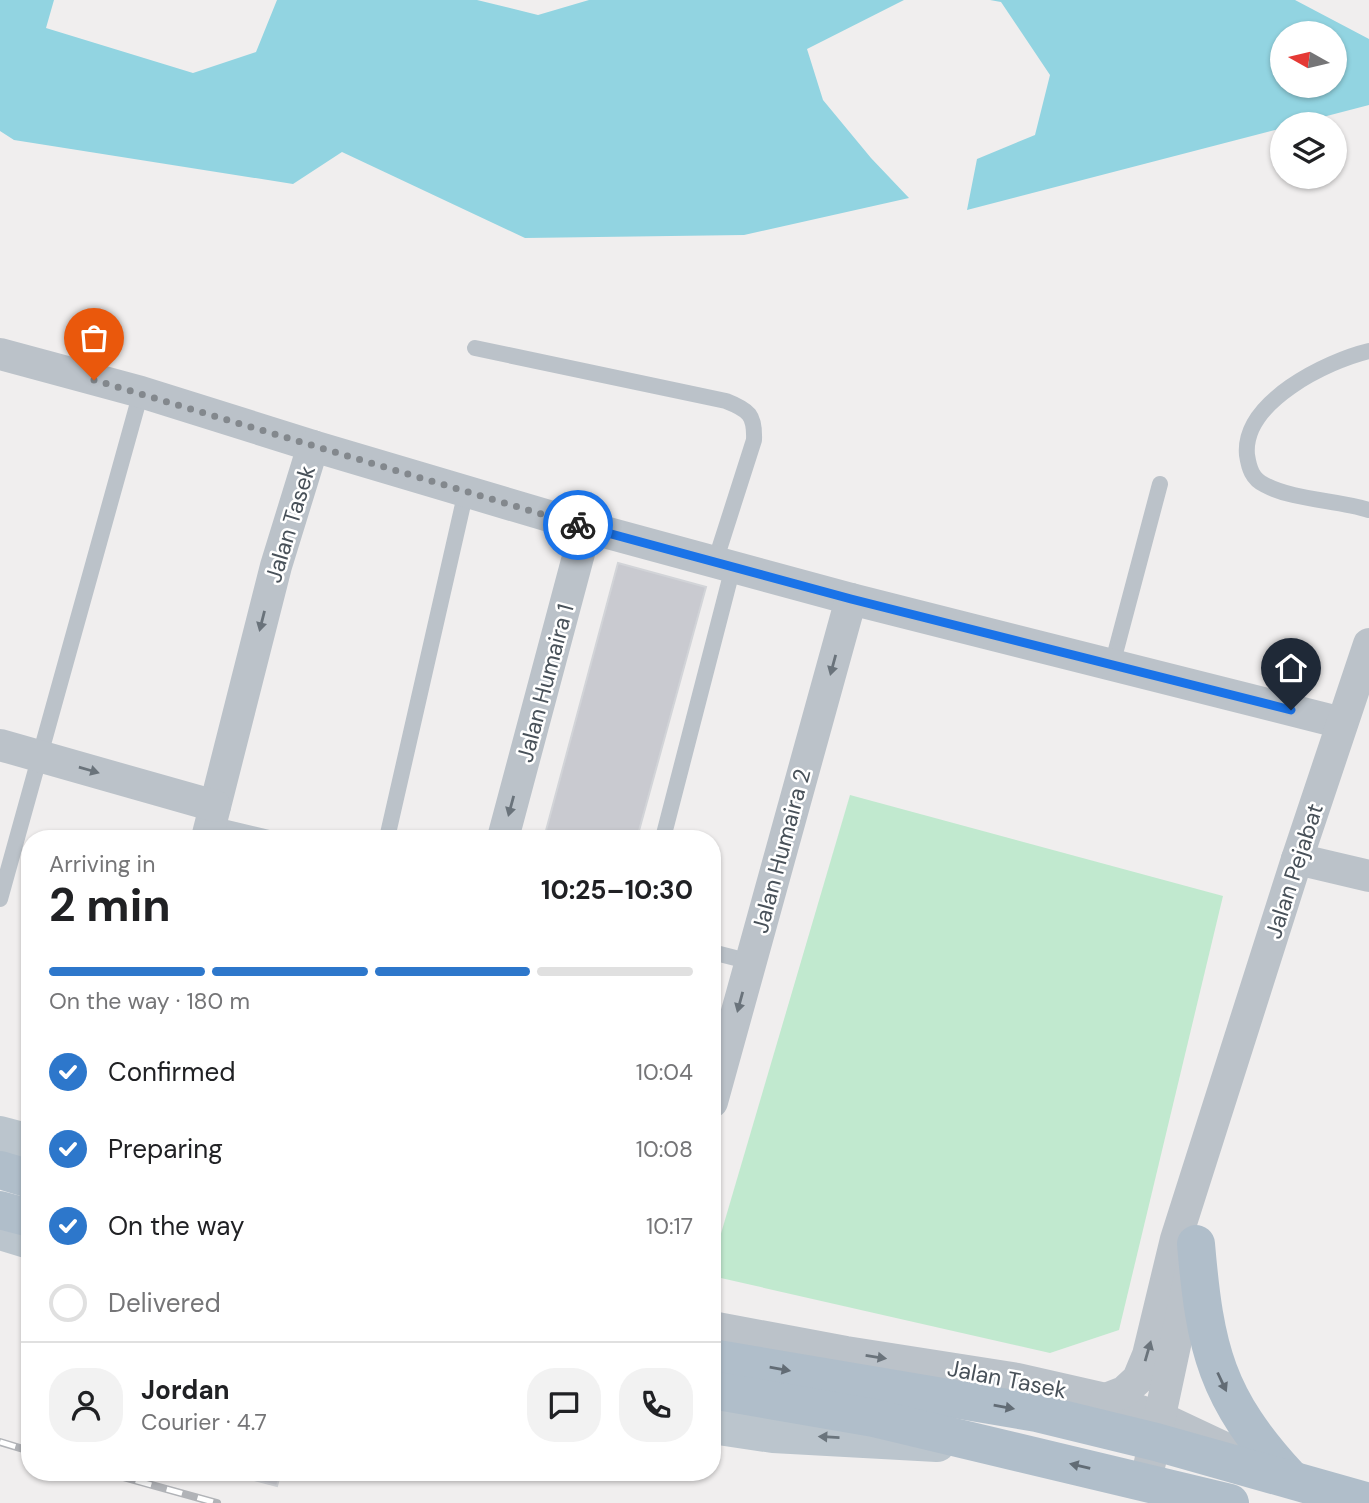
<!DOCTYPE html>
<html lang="en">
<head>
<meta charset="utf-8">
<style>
	body { margin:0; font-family:"DM Sans",sans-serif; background:#f2f2f2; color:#202124; height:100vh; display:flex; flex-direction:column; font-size:26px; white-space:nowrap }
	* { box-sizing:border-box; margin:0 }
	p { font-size:23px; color:#757577 }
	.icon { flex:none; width:38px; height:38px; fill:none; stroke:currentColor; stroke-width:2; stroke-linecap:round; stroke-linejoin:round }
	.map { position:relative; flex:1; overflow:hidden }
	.panel { position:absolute; left:21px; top:830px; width:700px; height:651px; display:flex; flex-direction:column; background:#fff; border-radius:28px; box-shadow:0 2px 5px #0004 }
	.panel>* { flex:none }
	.needle { width:46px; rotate:278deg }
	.tools { position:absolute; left:1270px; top:21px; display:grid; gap:14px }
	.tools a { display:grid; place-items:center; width:77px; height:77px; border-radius:50%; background:#fff; box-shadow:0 2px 5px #0004; font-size:35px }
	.pin { position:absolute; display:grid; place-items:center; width:60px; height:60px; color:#fff; margin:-72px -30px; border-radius:50% 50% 50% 0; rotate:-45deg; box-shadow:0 0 7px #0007 }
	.pin .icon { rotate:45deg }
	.courier { position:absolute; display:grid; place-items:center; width:70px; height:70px; margin:-35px; border:5px solid #1a73e8; border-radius:50%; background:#fff; color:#222; box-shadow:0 2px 9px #0007 }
	.overview em { font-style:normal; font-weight:700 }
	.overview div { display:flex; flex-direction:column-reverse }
	.overview { display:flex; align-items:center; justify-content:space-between; height:119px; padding:0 28px }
	h1 { font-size:46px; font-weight:700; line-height:52px }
	.bar { display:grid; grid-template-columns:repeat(4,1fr); gap:10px 7px; align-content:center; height:84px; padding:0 28px }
	.bar i { height:9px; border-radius:5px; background:#e0e0e0 }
	.bar .on { background:#2d77cb }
	.bar p { grid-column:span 4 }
	.line { display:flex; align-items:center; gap:18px; padding:0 28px; border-top:2px solid #e0e0e0 }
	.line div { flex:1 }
	.round { display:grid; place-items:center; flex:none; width:74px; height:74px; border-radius:28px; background:#f2f2f2 }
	ol { padding:0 28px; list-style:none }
	li { display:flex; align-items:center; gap:21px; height:77px }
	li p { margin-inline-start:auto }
	li .icon { padding:7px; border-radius:50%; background:#2d77cb; color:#fff; stroke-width:4 }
	li:last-child { color:#757577 }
	li i { width:38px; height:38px; border:4px solid #e0e0e0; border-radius:50% }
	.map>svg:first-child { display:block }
	.green { fill:#c1e9cf }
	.water { fill:#92d4e1; fill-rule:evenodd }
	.building { fill:#c9cad0; stroke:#d2d4d8; stroke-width:2 }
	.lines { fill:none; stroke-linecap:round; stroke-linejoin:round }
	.service { stroke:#bbc2c9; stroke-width:16 }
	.minor { stroke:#bbc2c9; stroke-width:32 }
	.secondary { stroke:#bbc5cd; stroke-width:38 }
	.primary { stroke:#b0beca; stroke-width:38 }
	.rail-casing { stroke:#b1b3b7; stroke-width:8 }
	.rail { stroke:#fff; stroke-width:5; stroke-dasharray:16; stroke-linecap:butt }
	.oneway { fill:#6a737b }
	.oneway2 { fill:#626c75 }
	.oneway3 { fill:#6a747c }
	.done { stroke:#83888d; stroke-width:7; stroke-dasharray:0 12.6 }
	.route { stroke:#1a73e8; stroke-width:9 }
	.labels { text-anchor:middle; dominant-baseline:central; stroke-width:5; stroke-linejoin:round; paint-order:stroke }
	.street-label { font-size:23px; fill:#485159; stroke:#fff }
</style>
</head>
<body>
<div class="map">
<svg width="1369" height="1503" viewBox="0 0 1369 1503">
	<rect width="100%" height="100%" fill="#f0eeee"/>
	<!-- green -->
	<path class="green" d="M 850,795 L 1223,896 L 1119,1330 L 1050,1353 L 712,1276 L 712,1264 Z"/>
	<!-- water -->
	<g class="water">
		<path d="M 0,0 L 54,0 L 46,28 L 193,73 L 256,52 L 277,0 L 477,0 L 538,15 L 589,0 L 904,0 L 807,49 L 823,100 L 871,158 L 909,198 L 744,235 L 525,238 L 342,152 L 293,184 L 14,140 L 0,131 Z"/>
		<path d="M 990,0 L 1295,0 L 1369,39 L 1369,105 L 1296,124 L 1283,124 L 1283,128 L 967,210 L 977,159 L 1035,135 L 1050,75 L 1001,2 ZM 1283,33 L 1335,33 L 1335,86 L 1283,86 Z"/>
	</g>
	<!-- building -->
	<g class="building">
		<path d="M 618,563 L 706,587 L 637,838 L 544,838 Z"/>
		<path d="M 223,1472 L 281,1472 L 277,1486 Z"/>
	</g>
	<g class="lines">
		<!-- service -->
		<g class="service">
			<path d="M 475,348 L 726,401 C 749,410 755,415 754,440 L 715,562"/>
			<path d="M 1369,351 C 1327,361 1242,402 1247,455 C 1249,468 1252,479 1265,485 C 1293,500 1337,500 1369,510"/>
			<path d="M 1112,665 L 1160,484"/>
			<path d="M 210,824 L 269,838"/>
			<path d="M 387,838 L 466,491"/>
			<path d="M 663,838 L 733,567"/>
			<path d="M 0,899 L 141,392"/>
			<path d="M 712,952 L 751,962"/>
		</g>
		<!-- minor -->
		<g class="minor">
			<path d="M 0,354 L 141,392 L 313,446 L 276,566 L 207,838"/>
			<path d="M 313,446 L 586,527 L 851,599 L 1342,723"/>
			<path d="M 0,745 L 215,806"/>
			<path d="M 503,838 L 586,527"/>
			<path d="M 1297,859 L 1369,876"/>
			<path d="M 712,1102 L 851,599"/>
			<path d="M 712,1327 L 846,1352 L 1018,1379 L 1106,1399 L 1161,1418 L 1229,1450"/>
			<path d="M 1106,1399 L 1124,1392 L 1138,1379 L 1148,1355 L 1176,1239 L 1297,859 L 1369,644"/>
			<path d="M 1146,1481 L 1192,1266"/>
		</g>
		<!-- secondary -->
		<g class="secondary">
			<path d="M 0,1135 L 30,1143"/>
			<path d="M 0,1231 L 30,1240"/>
			<path d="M 712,1425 L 773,1434 L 937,1443"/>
		</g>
		<!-- primary -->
		<g class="primary">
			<path d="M 0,1170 L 30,1179"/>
			<path d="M 0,1210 L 30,1218"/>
			<path d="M 1196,1244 C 1205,1349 1216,1398 1289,1477"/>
			<path d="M 712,1358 L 1037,1413 L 1156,1442 L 1369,1502"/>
			<path d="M 712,1390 L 874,1418 L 1230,1503"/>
		</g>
		<!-- rail casing -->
		<g class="rail-casing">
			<g id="rail">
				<path d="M 0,1442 L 30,1451"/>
				<path d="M 105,1472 L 217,1503"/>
			</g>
		</g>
		<!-- rail -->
		<use href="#rail" class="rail"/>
	</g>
	<!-- one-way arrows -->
	<defs><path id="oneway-solid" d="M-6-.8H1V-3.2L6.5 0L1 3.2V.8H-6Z" transform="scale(1.75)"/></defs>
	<g class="oneway">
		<use href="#oneway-solid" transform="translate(262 621) rotate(104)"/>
		<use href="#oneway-solid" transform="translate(833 665) rotate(105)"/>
		<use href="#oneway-solid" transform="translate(89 770) rotate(16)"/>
		<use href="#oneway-solid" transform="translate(511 806) rotate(105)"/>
		<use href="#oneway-solid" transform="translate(740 1002) rotate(105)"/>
		<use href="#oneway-solid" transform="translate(1148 1351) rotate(-74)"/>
		<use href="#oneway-solid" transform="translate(876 1357) rotate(9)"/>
	</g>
	<g class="oneway2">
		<use href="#oneway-solid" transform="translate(780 1369) rotate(10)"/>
		<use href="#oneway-solid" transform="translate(1222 1382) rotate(65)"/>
		<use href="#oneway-solid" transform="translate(1004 1407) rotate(10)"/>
		<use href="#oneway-solid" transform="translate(1080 1466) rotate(-167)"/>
	</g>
	<use class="oneway3" href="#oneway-solid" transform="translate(829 1437) rotate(-177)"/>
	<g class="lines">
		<!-- done -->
		<path class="done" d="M 94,380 L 578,525"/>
		<!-- route -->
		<path class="route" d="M 578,525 L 851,599 L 1291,710"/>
	</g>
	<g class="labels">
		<!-- street labels -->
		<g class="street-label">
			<text transform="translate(290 524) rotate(-73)">Jalan Tasek</text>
			<text transform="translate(545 683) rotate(-75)">Jalan Humaira 1</text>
			<text transform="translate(781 851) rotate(-75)">Jalan Humaira 2</text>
			<text transform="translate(1294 871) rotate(-72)">Jalan Pejabat</text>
			<text transform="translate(1007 1379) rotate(11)">Jalan Tasek</text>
		</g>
	</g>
</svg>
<div class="tools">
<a><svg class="needle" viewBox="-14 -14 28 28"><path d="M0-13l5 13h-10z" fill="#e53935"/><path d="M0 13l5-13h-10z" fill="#757577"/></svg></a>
<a><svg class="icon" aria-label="layers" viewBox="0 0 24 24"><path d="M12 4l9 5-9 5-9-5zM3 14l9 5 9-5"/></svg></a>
</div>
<div class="pin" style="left:94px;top:380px;background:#ea580c"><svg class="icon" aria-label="bag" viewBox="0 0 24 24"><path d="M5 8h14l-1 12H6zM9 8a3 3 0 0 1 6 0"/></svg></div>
<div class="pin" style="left:1291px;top:710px;background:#1f2937"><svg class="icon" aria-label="home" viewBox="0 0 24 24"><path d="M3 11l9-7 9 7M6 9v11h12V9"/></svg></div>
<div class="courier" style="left:578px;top:525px"><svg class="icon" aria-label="bike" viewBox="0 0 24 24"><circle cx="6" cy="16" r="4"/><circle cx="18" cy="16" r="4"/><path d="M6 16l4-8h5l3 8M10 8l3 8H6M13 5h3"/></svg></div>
<section class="panel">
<div class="overview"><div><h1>2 min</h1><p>Arriving in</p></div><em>10:25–10:30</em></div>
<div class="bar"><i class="on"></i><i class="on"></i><i class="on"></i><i></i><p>On the way · 180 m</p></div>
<ol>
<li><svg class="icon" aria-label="check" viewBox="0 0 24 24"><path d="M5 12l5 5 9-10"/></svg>Confirmed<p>10:04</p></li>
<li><svg class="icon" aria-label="check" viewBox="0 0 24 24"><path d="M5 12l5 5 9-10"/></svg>Preparing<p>10:08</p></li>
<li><svg class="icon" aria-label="check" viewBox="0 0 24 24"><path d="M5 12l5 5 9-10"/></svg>On the way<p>10:17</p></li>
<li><i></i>Delivered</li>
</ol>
<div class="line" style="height:126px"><a class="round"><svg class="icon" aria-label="person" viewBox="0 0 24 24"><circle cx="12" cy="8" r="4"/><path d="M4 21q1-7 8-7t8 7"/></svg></a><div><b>Jordan</b><p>Courier · 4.7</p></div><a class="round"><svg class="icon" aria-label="chat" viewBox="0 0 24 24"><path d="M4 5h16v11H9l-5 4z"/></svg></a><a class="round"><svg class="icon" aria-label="phone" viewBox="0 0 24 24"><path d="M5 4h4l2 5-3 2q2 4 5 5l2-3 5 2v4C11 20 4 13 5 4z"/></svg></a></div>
</section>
</div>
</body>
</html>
